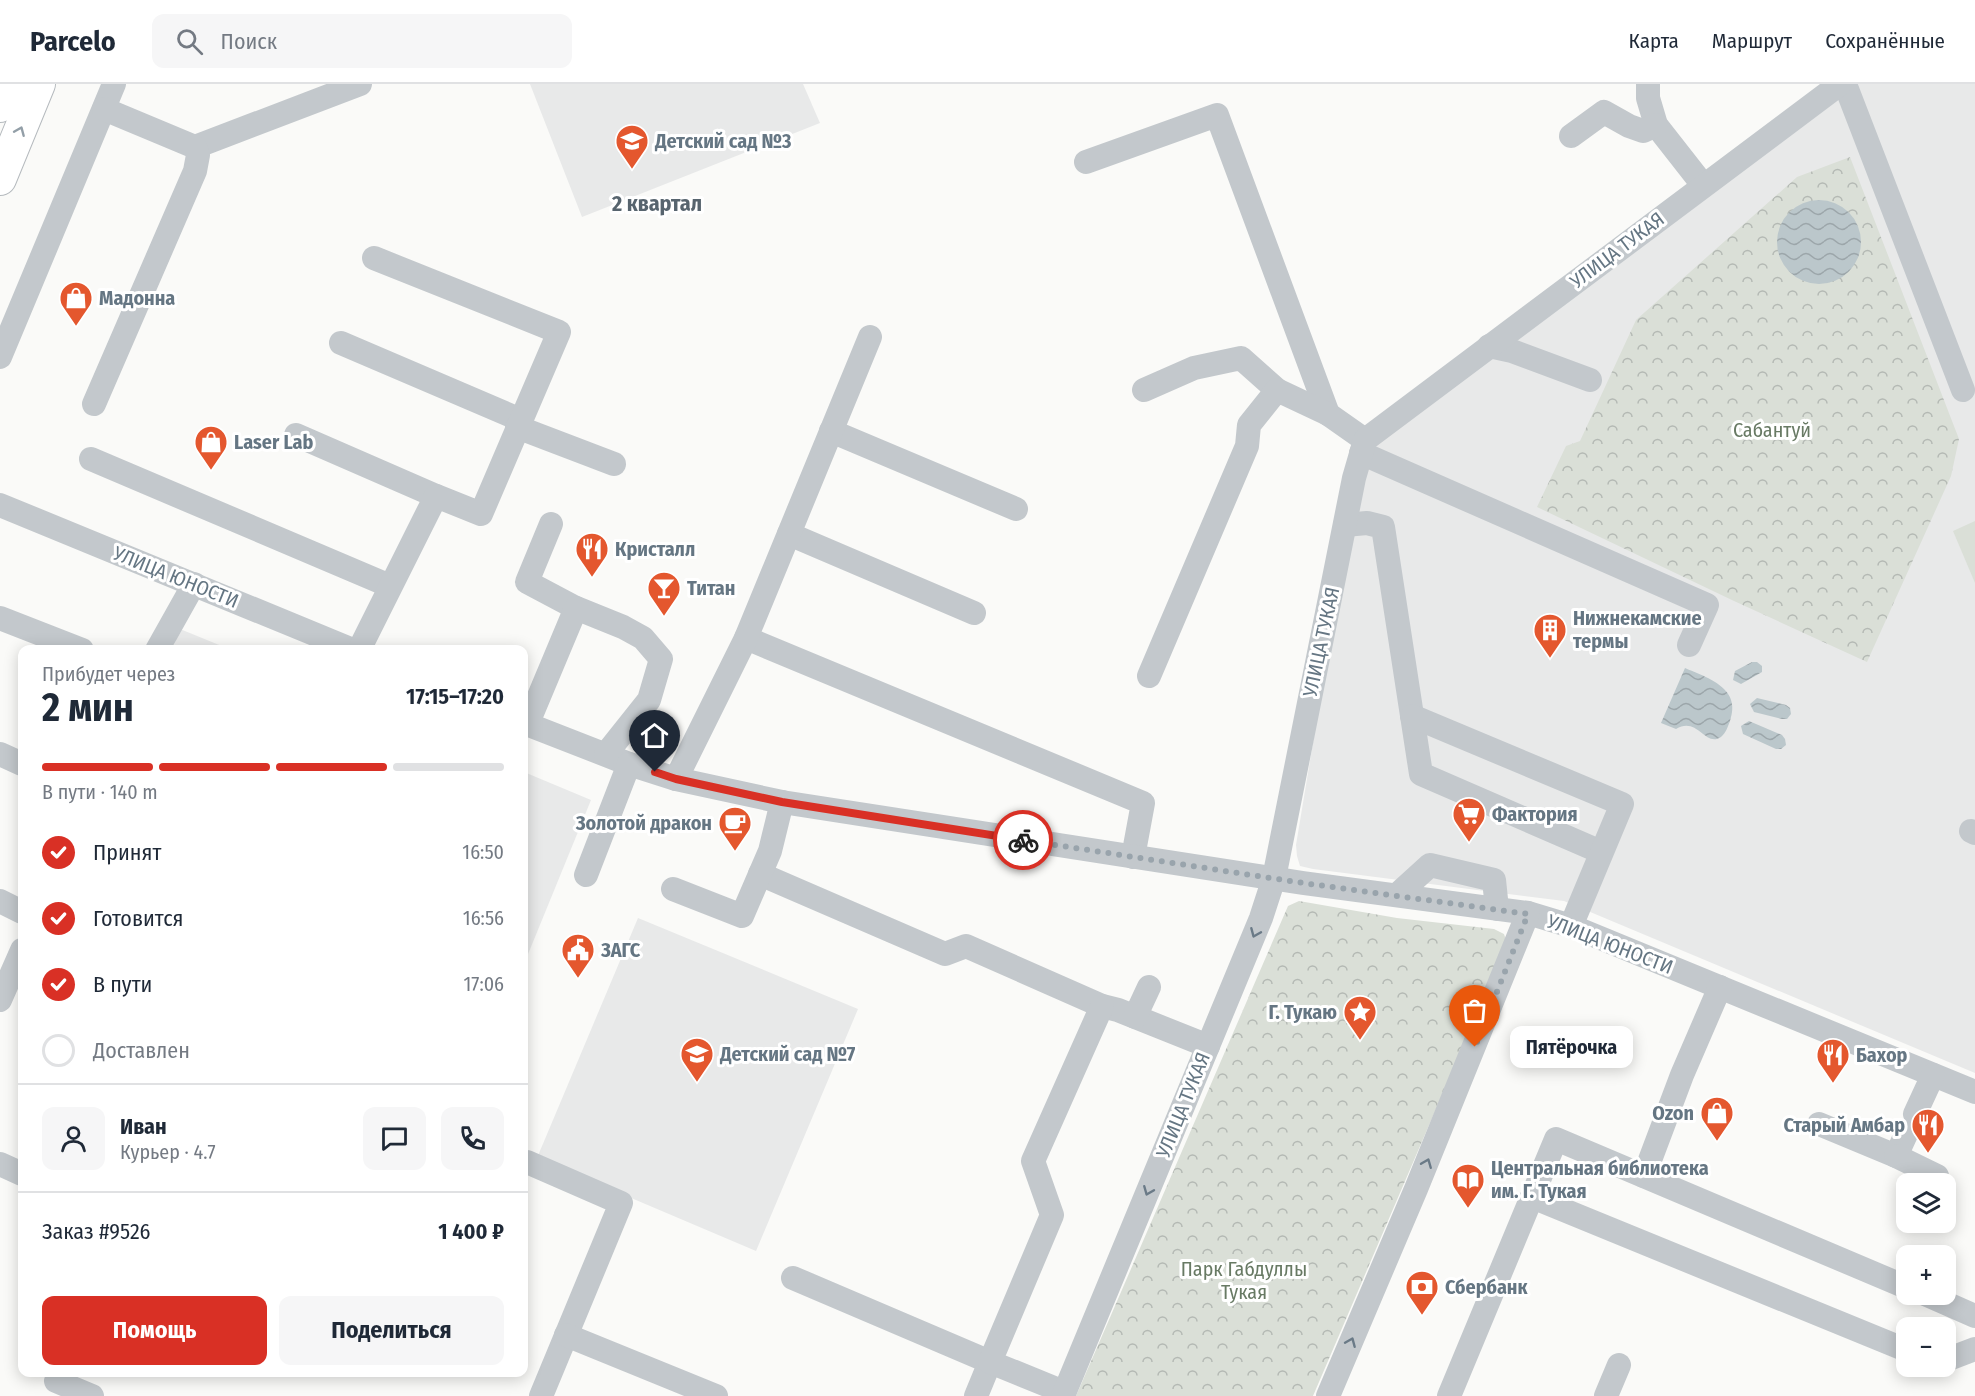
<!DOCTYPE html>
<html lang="ru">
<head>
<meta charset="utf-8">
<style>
	body { margin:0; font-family:"Fira Sans Condensed",sans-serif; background:#f6f6f7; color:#1f2937; height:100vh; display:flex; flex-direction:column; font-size:22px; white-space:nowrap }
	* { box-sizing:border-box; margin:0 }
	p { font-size:20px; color:#747a83 }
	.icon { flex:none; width:33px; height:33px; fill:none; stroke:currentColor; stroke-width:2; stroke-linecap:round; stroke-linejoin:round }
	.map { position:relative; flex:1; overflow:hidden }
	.side { position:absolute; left:18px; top:561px; width:510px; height:732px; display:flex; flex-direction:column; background:#fff; border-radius:12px; box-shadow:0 3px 15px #0003 }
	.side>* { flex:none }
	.tools { position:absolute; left:1896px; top:1089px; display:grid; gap:12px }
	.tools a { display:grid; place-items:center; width:60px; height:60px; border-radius:12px; background:#fff; box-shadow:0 3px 15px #0003; font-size:30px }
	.pin { position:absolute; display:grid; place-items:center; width:51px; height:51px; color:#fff; margin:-62px -26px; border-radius:50% 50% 50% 0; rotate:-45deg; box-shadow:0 0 6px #0007 }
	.pin .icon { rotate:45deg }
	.courier { position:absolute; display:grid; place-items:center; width:60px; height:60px; margin:-30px; border:4px solid #d93025; border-radius:50%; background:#fff; color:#222; box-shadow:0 2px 8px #0007 }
	.bubble { position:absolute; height:42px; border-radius:12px; background:#fff; box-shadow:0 3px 15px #0003; font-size:20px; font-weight:700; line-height:42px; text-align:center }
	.overview em { font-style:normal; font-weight:700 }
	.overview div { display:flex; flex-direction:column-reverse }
	.overview { display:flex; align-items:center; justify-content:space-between; height:102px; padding:0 24px }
	h1 { font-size:39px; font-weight:700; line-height:45px }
	.bar { display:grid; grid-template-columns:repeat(4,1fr); gap:9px 6px; align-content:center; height:72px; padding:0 24px }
	.bar i { height:8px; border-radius:4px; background:#e0e1e3 }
	.bar .active { background:#d93025 }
	.bar p { grid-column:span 4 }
	.line { display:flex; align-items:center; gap:15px; padding:0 24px; border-top:2px solid #e0e1e3 }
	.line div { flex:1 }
	.round { display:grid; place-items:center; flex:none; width:63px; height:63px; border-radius:12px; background:#f6f6f7 }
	ol { padding:0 24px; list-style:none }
	li { display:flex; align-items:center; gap:18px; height:66px }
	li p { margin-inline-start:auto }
	li .icon { padding:6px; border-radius:50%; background:#d93025; color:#fff; stroke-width:4 }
	li:last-child { color:#747a83 }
	li i { width:33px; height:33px; border:3px solid #e0e1e3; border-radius:50% }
	.primary-button { display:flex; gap:12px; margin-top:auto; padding:12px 24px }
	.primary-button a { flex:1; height:69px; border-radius:12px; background:#d93025; color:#fff; font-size:24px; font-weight:700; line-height:69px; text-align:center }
	.primary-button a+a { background:#f6f6f7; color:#1f2937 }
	header { display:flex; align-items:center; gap:36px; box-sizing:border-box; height:84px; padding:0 30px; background:#fff; border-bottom:2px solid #e0e1e3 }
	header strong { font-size:28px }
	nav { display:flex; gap:33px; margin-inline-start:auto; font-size:21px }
	.search { width:420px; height:54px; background:#f6f6f7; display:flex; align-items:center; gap:15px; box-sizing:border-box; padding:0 21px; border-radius:12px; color:#747a83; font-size:22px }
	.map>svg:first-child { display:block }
	.built { fill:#e8e9e9 }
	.park { fill:url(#park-crowns) }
	.garden { fill:#dadfd7 }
	.water { fill:url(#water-waves) }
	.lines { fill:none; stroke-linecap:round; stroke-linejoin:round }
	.major-casing { stroke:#b5babe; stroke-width:34 }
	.minor { stroke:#c3c8cc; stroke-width:24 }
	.major { stroke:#fff; stroke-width:32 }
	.oneway { stroke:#939fa8 }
	.oneway2 { stroke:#6a7a87 }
	.done { stroke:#99a4ac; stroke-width:6; stroke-dasharray:0 10.8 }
	.route { stroke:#d93025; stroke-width:8 }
	.labels { text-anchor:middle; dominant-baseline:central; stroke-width:6; stroke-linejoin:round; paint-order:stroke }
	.poi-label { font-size:20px; font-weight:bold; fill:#657683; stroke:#fff; text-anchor:start }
	.street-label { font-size:20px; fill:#657683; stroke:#fff }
	.park-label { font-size:20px; fill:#687a64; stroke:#fff }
	.quarter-label { font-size:22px; font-weight:bold; fill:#57646e; stroke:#fff }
</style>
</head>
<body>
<header>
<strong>Parcelo</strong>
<div class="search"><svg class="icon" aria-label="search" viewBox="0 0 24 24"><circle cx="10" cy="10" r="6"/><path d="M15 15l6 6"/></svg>Поиск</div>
<nav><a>Карта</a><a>Маршрут</a><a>Сохранённые</a></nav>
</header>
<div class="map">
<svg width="1975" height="1312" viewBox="0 0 1975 1312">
	<defs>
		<pattern id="park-crowns" width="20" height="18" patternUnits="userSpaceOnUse" patternTransform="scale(1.5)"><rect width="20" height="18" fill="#dadfd7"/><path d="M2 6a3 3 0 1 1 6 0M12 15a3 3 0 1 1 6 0" fill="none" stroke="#b4b9b4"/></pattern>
		<pattern id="water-waves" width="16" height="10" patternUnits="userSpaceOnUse" patternTransform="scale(1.5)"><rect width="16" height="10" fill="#bbc7cb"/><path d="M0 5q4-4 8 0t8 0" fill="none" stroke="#9ca6aa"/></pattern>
	</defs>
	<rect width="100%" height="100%" fill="#fafaf8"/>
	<!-- built -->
	<g class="built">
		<path d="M 530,0 L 803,0 L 820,39 L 582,133 Z"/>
		<path d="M 1852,0 L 1975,0 L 1975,989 L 1564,817 L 1313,785 L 1300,782 L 1297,772 L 1296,761 L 1354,412 L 1369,361 Z"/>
		<path d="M 180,545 L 229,565 L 172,566 Z"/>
		<path d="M 524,688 L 591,716 L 524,880 Z"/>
		<path d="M 638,834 L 858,925 L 756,1167 L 537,1074 Z"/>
	</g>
	<!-- park -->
	<g class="park">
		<path d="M 1850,73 L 1959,355 L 1951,392 L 1867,578 L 1734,517 L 1537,423 L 1566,362 L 1580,357 L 1636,236 L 1797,93 Z"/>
		<path d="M 1299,817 L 1397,834 L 1494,845 L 1504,850 L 1507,859 L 1313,1312 L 1076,1312 L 1288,822 Z"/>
	</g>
	<!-- garden -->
	<path class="garden" d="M 1975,437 L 1975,499 L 1953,447 Z"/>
	<!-- water -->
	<g class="water">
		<circle cx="1819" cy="158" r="42"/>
		<path d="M 1752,578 L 1757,578 L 1762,582 L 1762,588 L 1741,600 L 1733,596 L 1735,587 Z"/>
		<path d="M 1685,584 C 1708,594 1742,604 1730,637 C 1728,642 1726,649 1721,653 C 1705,664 1698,632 1676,645 L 1661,639 Z"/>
		<path d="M 1757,614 L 1786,621 L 1790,624 L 1791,630 L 1787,635 L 1782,635 L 1754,628 L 1750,620 Z"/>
		<path d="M 1749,637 L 1782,651 L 1785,655 L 1786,661 L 1781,665 L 1776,665 L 1743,650 L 1741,642 Z"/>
	</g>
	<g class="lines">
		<!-- major casing -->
		<g class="major-casing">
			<g id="major">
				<path d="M 0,22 L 9,0"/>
				<path d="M 0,95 L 39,0"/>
			</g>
		</g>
		<!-- minor -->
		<g class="minor">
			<path d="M 1648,0 L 1648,14 L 1656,41 L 1703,101"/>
			<path d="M 1845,0 L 1963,306"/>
			<path d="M 1571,52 L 1604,28 L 1629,42 L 1643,47 L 1656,41"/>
			<path d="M 195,63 L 360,0"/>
			<path d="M 1086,78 L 1217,31 L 1328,330"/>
			<path d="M 341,259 L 521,336"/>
			<path d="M 1489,262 L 1512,267 L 1590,296"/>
			<path d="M 0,273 L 114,0"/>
			<path d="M 1144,306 L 1194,284 L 1241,274 L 1277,306"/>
			<path d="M 94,320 L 195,87 L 198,71 L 195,63 L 104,25"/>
			<path d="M 517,343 L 614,380"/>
			<path d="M 831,347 L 1016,425"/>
			<path d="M 296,351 L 436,412"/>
			<path d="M 1361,369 L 1707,521 L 1689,561"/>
			<path d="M 91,375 L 390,502"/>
			<path d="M 0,421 L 353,566"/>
			<path d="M 551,440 L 527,498 L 576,524"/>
			<path d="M 1345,441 L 1367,439 L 1383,443 L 1421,690 L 1601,768"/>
			<path d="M 789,450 L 974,529"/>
			<path d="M 0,534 L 82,566"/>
			<path d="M 746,554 L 1143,719 L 1133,773"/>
			<path d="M 157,566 L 194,500"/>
			<path d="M 359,566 L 436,412 L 481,430 L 559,248 L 374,174"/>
			<path d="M 1149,592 L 1247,362 L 1249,341 L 1277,306 L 1328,330 L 1365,356"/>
			<path d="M 1412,632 L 1622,720 L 1571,842"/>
			<path d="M 524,639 L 629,680 L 676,695 L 782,718 L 1303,799 L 1528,829 L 1571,842 L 1975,1008"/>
			<path d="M 527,641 L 576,524 L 623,543 L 643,554 L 661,575 L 649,616 L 606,670"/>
			<path d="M 0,670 L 22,680"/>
			<path d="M 676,695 L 746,554 L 870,253"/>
			<path d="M 1971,747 L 1975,749"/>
			<path d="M 760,790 L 945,870 L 966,862 L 1102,922 L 1118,926 L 1208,962"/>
			<path d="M 586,791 L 629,680"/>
			<path d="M 673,805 L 742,832 L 770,767 L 782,718"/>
			<path d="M 1397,811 L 1430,781 L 1494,796 L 1497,825"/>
			<path d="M 0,817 L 22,828"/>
			<path d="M 0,916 L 22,866"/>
			<path d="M 1135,933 L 1149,903"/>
			<path d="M 1915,1030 L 1933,991"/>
			<path d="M 1819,1040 L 1896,1072 L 1907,1048"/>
			<path d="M 1896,1072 L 1937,1092"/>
			<path d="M 527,1078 L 621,1119 L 541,1312"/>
			<path d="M 0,1080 L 22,1090"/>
			<path d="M 1644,1092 L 1682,991 L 1720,903"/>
			<path d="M 1532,1113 L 1906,1266"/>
			<path d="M 793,1194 L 990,1278 L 976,1312"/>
			<path d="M 1925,1210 L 1975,1232"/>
			<path d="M 566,1251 L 716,1312"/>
			<path d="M 1946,1276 L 1975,1265"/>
			<path d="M 56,1297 L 92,1312"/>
			<path d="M 1064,1308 L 990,1278 L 1052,1131 L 1033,1077 L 1102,922"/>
			<path d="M 1063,1312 L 1261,834 L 1274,794 L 1354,394 L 1365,356 L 1840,0"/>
			<path d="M 1328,1312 L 1416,1105 L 1528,829"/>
			<path d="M 1449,1312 L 1556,1055 L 1906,1203"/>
			<path d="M 1606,1312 L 1619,1281"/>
		</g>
		<!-- major -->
		<use href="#major" class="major"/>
	</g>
	<!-- one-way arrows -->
	<defs><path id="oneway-chevron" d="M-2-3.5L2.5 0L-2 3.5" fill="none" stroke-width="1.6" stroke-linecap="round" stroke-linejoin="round" transform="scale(1.5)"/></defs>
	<use class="oneway" href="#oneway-chevron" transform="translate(20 47) rotate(-67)"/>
	<g class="oneway2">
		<use href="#oneway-chevron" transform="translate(1255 849) rotate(113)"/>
		<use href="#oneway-chevron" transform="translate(1427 1079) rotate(-68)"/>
		<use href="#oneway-chevron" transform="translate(1148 1107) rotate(112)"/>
		<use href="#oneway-chevron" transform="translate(1351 1258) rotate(-67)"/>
	</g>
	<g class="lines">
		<!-- done -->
		<path class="done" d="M 1023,756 L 1303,799 L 1528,830 L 1475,963"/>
		<!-- route -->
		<path class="route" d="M 655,688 L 676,695 L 782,718 L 1023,756"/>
	</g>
	<!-- icons -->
	<defs>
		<g id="school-pin" transform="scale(1.725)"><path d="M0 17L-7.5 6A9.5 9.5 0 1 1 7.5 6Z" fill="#e4572e" stroke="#fff"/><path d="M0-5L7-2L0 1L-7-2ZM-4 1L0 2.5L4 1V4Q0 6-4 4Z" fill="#fff"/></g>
		<g id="shop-pin" transform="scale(1.725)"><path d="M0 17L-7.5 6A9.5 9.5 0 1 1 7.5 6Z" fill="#e4572e" stroke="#fff"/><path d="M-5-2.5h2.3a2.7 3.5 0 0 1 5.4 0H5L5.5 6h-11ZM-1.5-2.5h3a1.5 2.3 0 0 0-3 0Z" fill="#fff"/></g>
		<g id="restaurant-pin" transform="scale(1.725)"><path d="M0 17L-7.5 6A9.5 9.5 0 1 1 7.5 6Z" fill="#e4572e" stroke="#fff"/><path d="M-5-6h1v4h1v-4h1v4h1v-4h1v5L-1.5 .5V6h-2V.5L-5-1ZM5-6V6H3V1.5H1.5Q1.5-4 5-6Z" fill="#fff"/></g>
		<g id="bar-pin" transform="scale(1.725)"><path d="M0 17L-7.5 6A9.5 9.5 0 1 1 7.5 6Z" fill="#e4572e" stroke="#fff"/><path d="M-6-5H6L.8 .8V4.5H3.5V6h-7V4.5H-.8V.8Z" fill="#fff"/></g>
		<g id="building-pin" transform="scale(1.725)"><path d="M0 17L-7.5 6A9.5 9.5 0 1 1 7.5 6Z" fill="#e4572e" stroke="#fff"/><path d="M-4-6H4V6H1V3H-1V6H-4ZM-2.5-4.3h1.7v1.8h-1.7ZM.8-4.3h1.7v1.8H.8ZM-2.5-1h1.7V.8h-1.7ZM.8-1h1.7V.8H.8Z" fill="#fff"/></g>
		<g id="supermarket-pin" transform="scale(1.725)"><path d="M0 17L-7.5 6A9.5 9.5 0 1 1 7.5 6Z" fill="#e4572e" stroke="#fff"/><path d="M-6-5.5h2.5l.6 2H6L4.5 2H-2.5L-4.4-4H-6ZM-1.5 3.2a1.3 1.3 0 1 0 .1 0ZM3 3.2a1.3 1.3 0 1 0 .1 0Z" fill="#fff"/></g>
		<g id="cafe-pin" transform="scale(1.725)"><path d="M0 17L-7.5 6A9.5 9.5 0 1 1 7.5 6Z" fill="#e4572e" stroke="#fff"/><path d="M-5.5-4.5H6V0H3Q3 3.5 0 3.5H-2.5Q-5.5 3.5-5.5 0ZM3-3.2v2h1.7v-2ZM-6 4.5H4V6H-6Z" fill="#fff"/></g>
		<g id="civic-pin" transform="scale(1.725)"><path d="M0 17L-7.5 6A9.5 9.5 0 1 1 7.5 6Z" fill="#e4572e" stroke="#fff"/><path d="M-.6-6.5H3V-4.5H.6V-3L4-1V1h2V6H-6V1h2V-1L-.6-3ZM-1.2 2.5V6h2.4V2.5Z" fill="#fff"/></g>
		<g id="sight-pin" transform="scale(1.725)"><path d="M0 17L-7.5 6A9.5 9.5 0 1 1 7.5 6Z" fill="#e4572e" stroke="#fff"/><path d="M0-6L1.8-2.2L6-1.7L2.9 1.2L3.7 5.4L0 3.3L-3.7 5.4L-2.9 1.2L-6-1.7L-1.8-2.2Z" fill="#fff"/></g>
		<g id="library-pin" transform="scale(1.725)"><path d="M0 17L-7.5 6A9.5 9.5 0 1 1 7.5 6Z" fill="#e4572e" stroke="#fff"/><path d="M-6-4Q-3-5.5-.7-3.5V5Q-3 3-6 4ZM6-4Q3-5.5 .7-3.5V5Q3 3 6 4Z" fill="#fff"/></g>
		<g id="bank-pin" transform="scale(1.725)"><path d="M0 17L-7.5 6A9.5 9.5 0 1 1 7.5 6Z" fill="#e4572e" stroke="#fff"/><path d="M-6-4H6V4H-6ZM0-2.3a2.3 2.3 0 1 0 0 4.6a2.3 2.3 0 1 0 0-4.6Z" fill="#fff"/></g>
	</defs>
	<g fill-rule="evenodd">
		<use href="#school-pin" x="632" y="57"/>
		<use href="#shop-pin" x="76" y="214"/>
		<use href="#shop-pin" x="211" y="358"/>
		<use href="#restaurant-pin" x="592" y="465"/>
		<use href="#bar-pin" x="664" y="504"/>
		<use href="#building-pin" x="1550" y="546"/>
		<use href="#supermarket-pin" x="1469" y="730"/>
		<use href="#cafe-pin" x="735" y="739"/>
		<use href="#civic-pin" x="578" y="866"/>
		<use href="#sight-pin" x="1360" y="928"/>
		<use href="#school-pin" x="697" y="970"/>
		<use href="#restaurant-pin" x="1833" y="971"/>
		<use href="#shop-pin" x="1717" y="1029"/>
		<use href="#restaurant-pin" x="1928" y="1041"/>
		<use href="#library-pin" x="1468" y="1096"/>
		<use href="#bank-pin" x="1422" y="1203"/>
	</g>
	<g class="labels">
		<!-- poi labels -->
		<g class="poi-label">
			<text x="655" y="57">Детский сад №3</text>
			<text x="99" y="214">Мадонна</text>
			<text x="234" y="358">Laser Lab</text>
			<text x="615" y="465">Кристалл</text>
			<text x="687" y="504">Титан</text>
			<text x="1573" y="534">Нижнекамские<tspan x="1573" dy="23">термы</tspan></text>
			<text x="1492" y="730">Фактория</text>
			<text x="712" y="739" text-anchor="end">Золотой дракон</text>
			<text x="601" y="866">ЗАГС</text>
			<text x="1337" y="928" text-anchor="end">Г. Тукаю</text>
			<text x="720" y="970">Детский сад №7</text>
			<text x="1856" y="971">Бахор</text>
			<text x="1694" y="1029" text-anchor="end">Ozon</text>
			<text x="1905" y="1041" text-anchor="end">Старый Амбар</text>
			<text x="1491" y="1084">Центральная библиотека<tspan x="1491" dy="23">им. Г. Тукая</tspan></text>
			<text x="1445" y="1203">Сбербанк</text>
		</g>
		<!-- street labels -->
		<g class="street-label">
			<text transform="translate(1617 166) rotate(-37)">УЛИЦА ТУКАЯ</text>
			<text transform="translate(176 493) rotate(22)">УЛИЦА ЮНОСТИ</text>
			<text transform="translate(1321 558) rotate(-78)">УЛИЦА ТУКАЯ</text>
			<text transform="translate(1610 860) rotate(21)">УЛИЦА ЮНОСТИ</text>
			<text transform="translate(1183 1021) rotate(-68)">УЛИЦА ТУКАЯ</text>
		</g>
		<!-- park labels -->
		<g class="park-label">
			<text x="1772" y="346">Сабантуй</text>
			<text x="1244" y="1185">Парк Габдуллы<tspan x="1244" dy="23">Тукая</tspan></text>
		</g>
		<!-- quarter labels -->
		<g class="quarter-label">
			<text x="657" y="119">2 квартал</text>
		</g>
	</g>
</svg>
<div class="tools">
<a><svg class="icon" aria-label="layers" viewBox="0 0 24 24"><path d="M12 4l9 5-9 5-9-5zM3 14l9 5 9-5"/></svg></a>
<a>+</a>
<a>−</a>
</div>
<div class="pin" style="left:1475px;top:963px;background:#ea580c"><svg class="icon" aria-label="bag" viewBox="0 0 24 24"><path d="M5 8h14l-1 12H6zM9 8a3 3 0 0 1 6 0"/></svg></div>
<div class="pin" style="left:655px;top:688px;background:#1f2937"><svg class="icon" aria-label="home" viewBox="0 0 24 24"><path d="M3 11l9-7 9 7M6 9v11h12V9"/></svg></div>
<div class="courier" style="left:1023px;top:756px"><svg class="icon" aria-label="bike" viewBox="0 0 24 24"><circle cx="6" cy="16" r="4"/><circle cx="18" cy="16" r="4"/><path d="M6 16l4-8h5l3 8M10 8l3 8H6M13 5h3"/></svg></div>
<div class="bubble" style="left:1510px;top:942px;width:123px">Пятёрочка</div>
<section class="side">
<div class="overview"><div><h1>2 мин</h1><p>Прибудет через</p></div><em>17:15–17:20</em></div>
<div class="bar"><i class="active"></i><i class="active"></i><i class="active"></i><i></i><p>В пути · 140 m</p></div>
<ol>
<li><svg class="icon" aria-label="check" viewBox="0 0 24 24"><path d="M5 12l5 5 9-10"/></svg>Принят<p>16:50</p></li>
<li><svg class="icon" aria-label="check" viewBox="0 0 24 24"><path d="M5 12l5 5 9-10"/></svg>Готовится<p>16:56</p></li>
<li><svg class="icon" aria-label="check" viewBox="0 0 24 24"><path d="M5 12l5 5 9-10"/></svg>В пути<p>17:06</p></li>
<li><i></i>Доставлен</li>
</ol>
<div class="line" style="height:108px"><a class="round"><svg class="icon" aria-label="person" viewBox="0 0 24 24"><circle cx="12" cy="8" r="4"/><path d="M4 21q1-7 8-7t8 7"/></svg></a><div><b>Иван</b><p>Курьер · 4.7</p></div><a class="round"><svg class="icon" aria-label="chat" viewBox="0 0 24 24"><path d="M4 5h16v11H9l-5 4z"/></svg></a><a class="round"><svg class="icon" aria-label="phone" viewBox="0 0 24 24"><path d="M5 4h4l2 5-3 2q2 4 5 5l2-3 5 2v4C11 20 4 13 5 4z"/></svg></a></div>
<div class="line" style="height:78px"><div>Заказ #9526</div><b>1 400 ₽</b></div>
<div class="primary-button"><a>Помощь</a><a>Поделиться</a></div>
</section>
</div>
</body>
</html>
